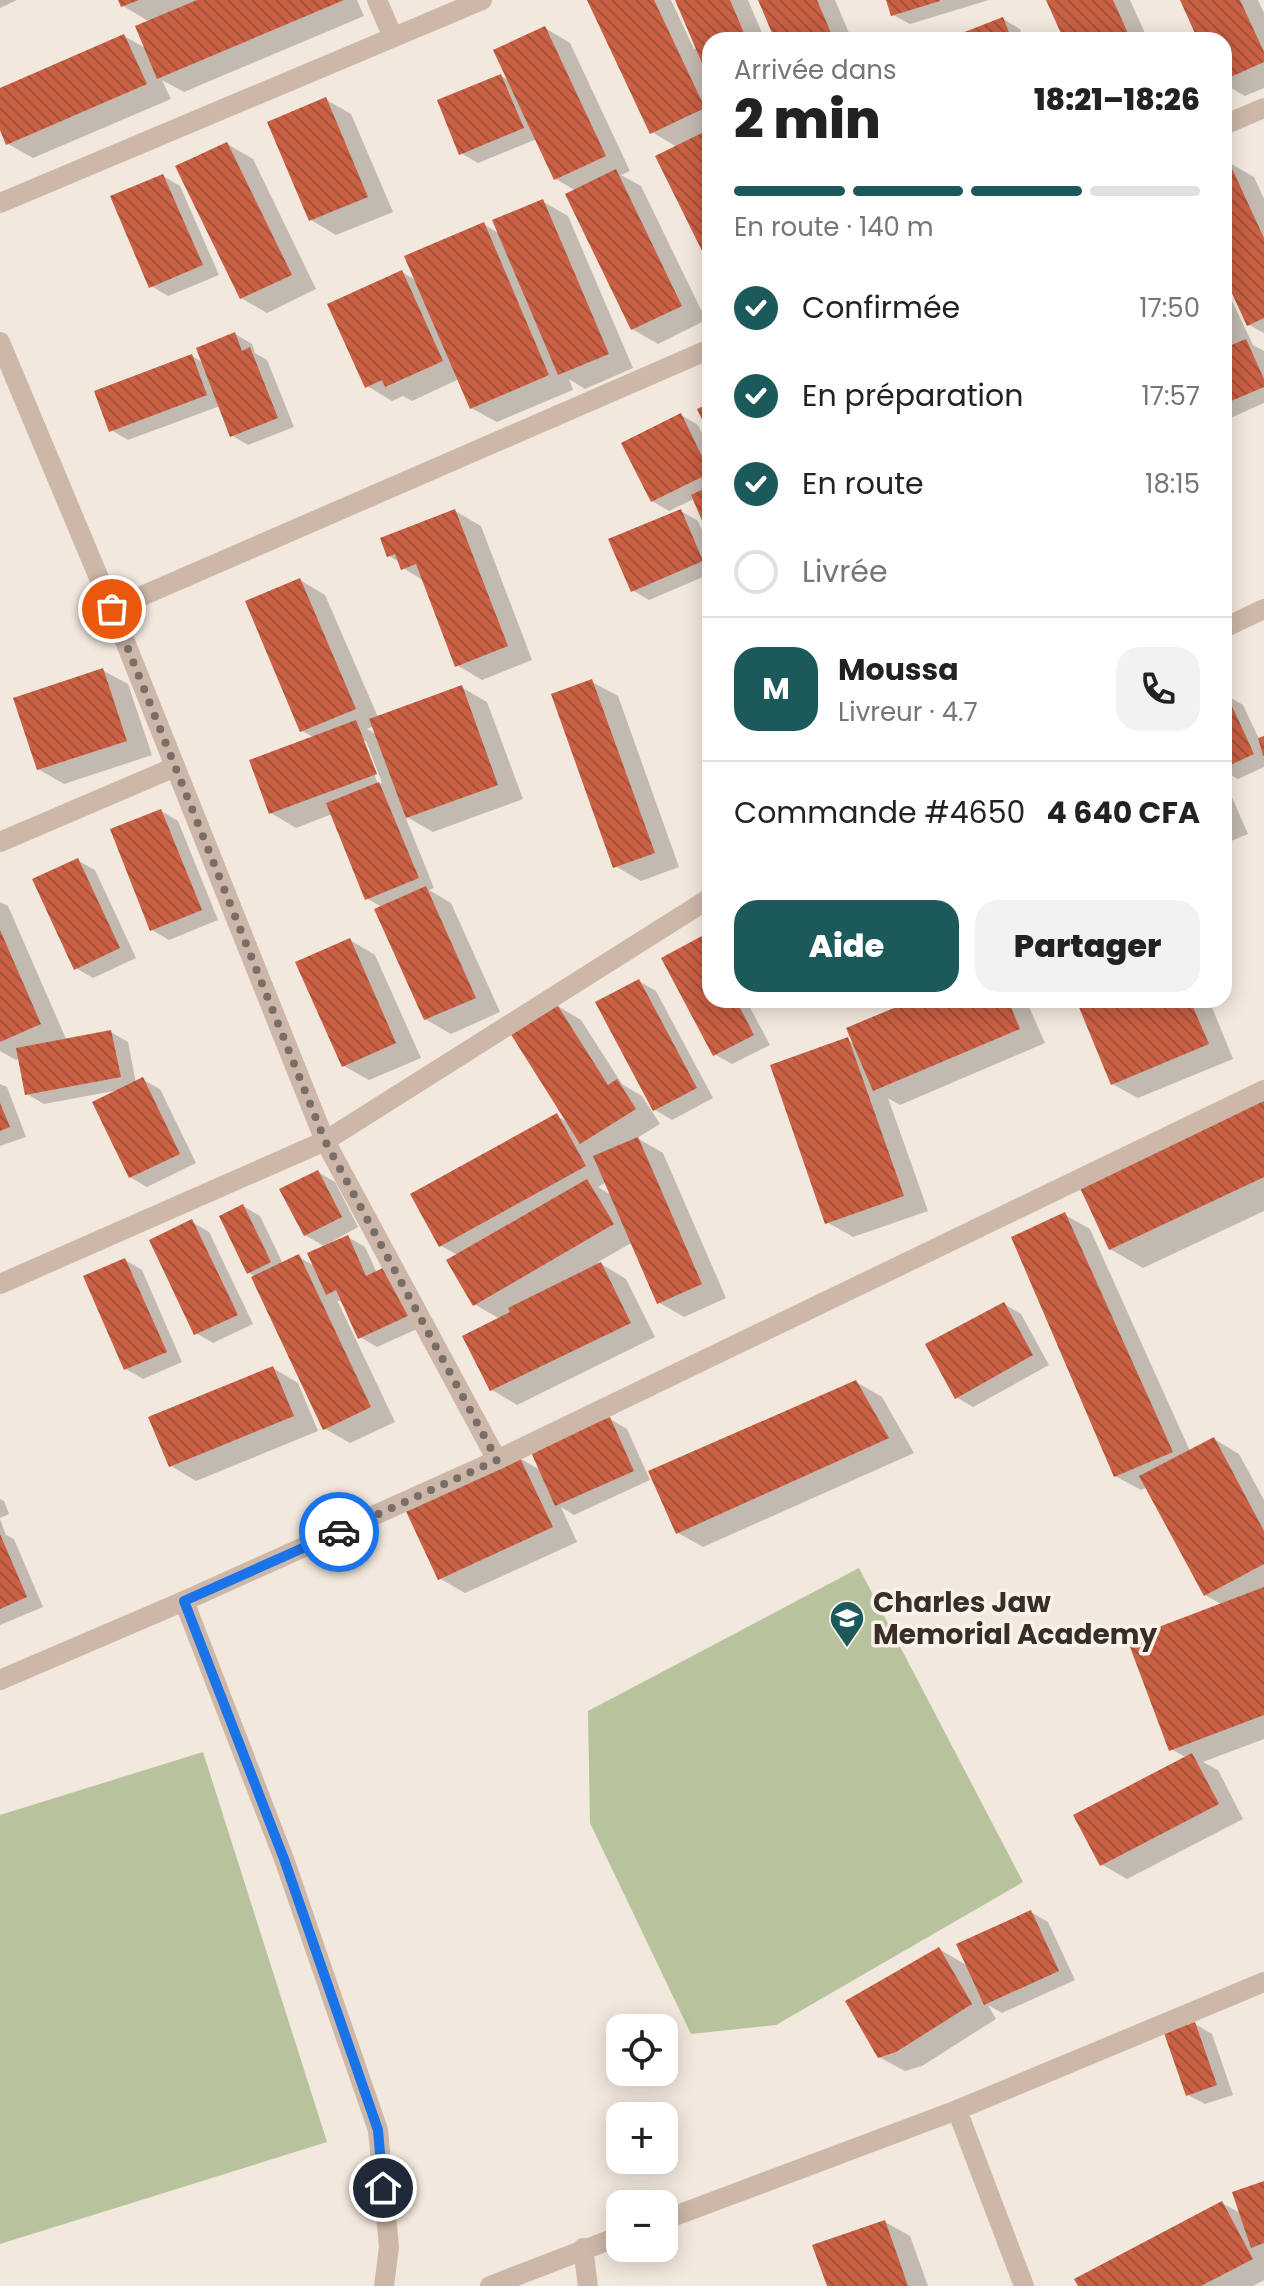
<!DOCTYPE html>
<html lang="fr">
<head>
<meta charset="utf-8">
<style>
	body { margin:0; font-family:Poppins,sans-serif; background:#f2f2f2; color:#222; height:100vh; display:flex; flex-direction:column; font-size:30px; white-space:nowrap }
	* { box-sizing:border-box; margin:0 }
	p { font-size:26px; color:#767676 }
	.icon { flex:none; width:44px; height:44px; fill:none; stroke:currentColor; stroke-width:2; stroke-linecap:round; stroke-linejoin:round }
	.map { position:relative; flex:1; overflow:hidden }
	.details { position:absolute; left:702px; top:32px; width:530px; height:976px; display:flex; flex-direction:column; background:#fff; border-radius:24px; box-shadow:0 4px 20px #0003 }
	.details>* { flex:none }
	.fabs { position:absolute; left:606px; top:2014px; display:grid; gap:16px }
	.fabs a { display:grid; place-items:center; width:72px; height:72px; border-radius:16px; background:#fff; box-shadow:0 4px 20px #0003; font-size:40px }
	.pin { position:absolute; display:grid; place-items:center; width:68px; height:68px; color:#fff; margin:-34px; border:4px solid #fff; border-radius:50%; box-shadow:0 2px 8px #0007 }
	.courier { position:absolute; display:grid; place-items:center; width:80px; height:80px; margin:-40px; border:6px solid #1a73e8; border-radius:50%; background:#fff; color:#222; box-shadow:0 2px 10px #0007 }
	.head em { font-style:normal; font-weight:800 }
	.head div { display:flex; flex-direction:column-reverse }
	.head { display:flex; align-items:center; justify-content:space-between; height:136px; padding:0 32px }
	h1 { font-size:52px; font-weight:800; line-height:60px }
	.bar { display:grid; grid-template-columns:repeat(4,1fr); gap:12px 8px; align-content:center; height:96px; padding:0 32px }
	.bar i { height:10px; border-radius:6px; background:#e0e0e0 }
	.bar .on { background:#1c595b }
	.bar p { grid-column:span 4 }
	.line { display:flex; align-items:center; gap:20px; padding:0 32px; border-top:2px solid #e0e0e0 }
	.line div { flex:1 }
	.round { display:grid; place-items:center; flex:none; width:84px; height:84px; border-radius:24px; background:#f2f2f2 }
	ol { padding:0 32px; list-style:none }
	li { display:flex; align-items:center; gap:24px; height:88px }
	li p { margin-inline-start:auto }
	li .icon { padding:8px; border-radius:50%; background:#1c595b; color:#fff; stroke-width:4 }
	li:last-child { color:#767676 }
	li i { width:44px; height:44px; border:4px solid #e0e0e0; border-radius:50% }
	.primary-button { display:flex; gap:16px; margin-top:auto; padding:16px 32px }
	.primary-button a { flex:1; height:92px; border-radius:24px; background:#1c595b; color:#fff; font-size:32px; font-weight:800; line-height:92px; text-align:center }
	.primary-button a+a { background:#f2f2f2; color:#222 }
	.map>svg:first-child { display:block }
	.pitch { fill:#b7c39c }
	.shadow { fill:#0003; fill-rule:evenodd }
	.building { fill:url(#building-back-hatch) }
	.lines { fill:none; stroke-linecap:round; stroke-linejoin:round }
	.minor { stroke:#ccb7a8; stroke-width:20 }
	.done { stroke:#796e67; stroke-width:8; stroke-dasharray:0 14.4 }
	.route { stroke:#1a73e8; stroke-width:10 }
	.labels { text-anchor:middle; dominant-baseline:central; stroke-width:7; stroke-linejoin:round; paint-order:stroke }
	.poi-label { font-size:28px; font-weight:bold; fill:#382d28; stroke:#faf2e9; text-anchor:start }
</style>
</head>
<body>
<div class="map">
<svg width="1264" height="2286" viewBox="0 0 1264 2286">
	<defs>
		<pattern id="building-back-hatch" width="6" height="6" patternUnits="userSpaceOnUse" patternTransform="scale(2)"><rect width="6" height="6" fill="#ca6044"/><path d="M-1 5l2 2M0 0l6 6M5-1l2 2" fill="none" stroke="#a55039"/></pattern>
	</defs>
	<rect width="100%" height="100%" fill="#f3e8dd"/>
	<!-- pitch -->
	<g class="pitch">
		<path d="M 859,1568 L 1023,1882 L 776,2025 L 691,2034 L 590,1823 L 588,1711 Z"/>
		<path d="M 203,1752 L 327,2142 L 0,2244 L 0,1815 Z"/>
	</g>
	<!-- shadow -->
	<g class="shadow">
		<path d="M 0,0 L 17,0 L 0,8 Z"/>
		<path d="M 121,0 L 357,0 L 364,16 L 184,92 L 162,80 L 171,99 L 33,158 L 8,144 L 0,125 L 0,90 L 124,36 L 147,49 L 150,22 L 123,6 Z"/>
		<path d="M 593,0 L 671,0 L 694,49 L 698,48 L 677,0 L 748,0 L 765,40 L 710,40 L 710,132 L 706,133 L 710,135 L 710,262 L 677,147 L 652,132 Z"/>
		<path d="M 760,0 L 835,0 L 852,40 L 777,40 Z"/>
		<path d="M 889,0 L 989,0 L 910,24 L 893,15 Z"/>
		<path d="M 1048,0 L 1130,0 L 1148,40 L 1066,40 Z"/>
		<path d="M 1182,0 L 1258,0 L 1264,13 L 1264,88 L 1245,96 L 1224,84 L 1224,40 L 1201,40 Z"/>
		<path d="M 1003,19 L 1020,29 L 1024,40 L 949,40 Z"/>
		<path d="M 545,28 L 570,43 L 630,171 L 621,175 L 641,186 L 706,320 L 658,344 L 632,329 L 576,191 L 556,179 L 537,139 L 478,163 L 461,153 L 501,76 L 510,81 Z"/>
		<path d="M 325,99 L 351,114 L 393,212 L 336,235 L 311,220 Z"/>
		<path d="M 227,144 L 253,159 L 316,289 L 267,313 L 241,298 Z"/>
		<path d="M 1228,162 L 1254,177 L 1264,199 L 1264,333 L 1249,325 L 1224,271 L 1224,164 Z"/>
		<path d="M 163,176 L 180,186 L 219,275 L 168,296 L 151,286 Z"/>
		<path d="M 542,201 L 568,216 L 633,368 L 585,389 L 569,379 L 573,390 L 497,422 L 471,408 L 459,379 L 412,401 L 403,396 L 392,401 L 367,386 L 402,272 L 417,281 L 483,224 L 500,234 Z"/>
		<path d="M 1224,284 L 1253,345 L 1264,351 L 1264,403 L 1224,421 Z"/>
		<path d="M 235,334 L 252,344 L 255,353 L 267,360 L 294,427 L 248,445 L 231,435 L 220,406 L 128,440 L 111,430 L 192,356 L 204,363 Z"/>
		<path d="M 681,415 L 698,425 L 710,450 L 710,533 L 694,499 L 669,511 L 652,501 Z"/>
		<path d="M 455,511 L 481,526 L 532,660 L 482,680 L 457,665 L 424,581 L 403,568 L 401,563 L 389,556 Z"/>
		<path d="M 681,511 L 698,521 L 710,549 L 710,574 L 649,600 L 632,590 Z"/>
		<path d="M 300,580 L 325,595 L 378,717 L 461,687 L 487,702 L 523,799 L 433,832 L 405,816 L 434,888 L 429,890 L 451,903 L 500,1012 L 451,1034 L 425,1019 L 382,907 L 366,898 L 332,814 L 296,828 L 271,813 L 315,738 L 302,731 ZM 374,726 L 377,735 L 367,729 ZM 362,741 L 366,741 L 382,783 L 378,784 Z"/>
		<path d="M 102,670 L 128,684 L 152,755 L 64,784 L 38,769 Z"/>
		<path d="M 592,682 L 618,696 L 679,867 L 641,881 L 615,866 Z"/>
		<path d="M 1226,695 L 1243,705 L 1259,739 L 1264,738 L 1264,767 L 1238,779 L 1224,771 Z"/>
		<path d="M 1224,779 L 1248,834 L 1224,844 Z"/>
		<path d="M 161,811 L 178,821 L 218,920 L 169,940 L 152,930 Z"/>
		<path d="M 77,860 L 95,870 L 136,958 L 93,978 L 76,968 Z"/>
		<path d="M 0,902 L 8,906 L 67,1041 L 111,1032 L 128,1042 L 136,1083 L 143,1080 L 160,1089 L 196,1163 L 147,1187 L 130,1177 L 119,1090 L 44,1104 L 27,1094 L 20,1058 L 16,1060 L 0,1051 Z"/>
		<path d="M 702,939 L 710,943 L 710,1000 L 746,1000 L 770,1045 L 732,1064 L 714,1054 Z"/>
		<path d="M 350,940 L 375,955 L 421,1058 L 369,1080 L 344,1066 Z"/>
		<path d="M 639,981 L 656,991 L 713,1098 L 672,1120 L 652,1108 Z"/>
		<path d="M 918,1000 L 1026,1000 L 1045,1043 L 900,1105 L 888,1098 L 928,1211 L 853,1237 L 827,1222 L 848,1040 L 854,1044 Z"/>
		<path d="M 1078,1000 L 1209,1000 L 1233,1059 L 1138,1098 L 1112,1084 Z"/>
		<path d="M 556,1005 L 581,1020 L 622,1084 L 642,1096 L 660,1124 L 637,1138 L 663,1153 L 726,1298 L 684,1317 L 658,1302 L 633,1242 L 598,1262 L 626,1279 L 655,1337 L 517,1405 L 492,1390 L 500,1319 L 474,1304 L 458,1255 L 441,1246 L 556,1116 L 570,1123 ZM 607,1182 L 613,1196 L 598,1187 Z"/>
		<path d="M 0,1084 L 7,1087 L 26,1137 L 0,1146 Z"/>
		<path d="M 1264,1102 L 1264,1211 L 1143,1268 L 1110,1249 Z"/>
		<path d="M 318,1172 L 335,1182 L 358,1227 L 324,1246 L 305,1235 Z"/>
		<path d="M 243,1206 L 260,1216 L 283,1264 L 299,1257 L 314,1266 L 348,1237 L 365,1247 L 377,1273 L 428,1324 L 377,1347 L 360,1337 L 344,1303 L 337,1300 L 395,1422 L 350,1443 L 324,1428 L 256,1277 L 249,1273 Z"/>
		<path d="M 1065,1215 L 1090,1229 L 1190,1451 L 1214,1439 L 1239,1454 L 1264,1500 L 1264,1739 L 1203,1762 L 1218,1770 L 1243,1819 L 1127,1879 L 1101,1864 L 1187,1758 L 1171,1749 L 1223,1605 L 1205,1595 L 1148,1487 L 1141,1490 L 1115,1476 Z"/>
		<path d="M 192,1222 L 209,1232 L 253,1324 L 213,1343 L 196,1333 Z"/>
		<path d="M 125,1260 L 142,1270 L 182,1362 L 143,1379 L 126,1369 Z"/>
		<path d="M 1004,1304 L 1021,1314 L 1049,1365 L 973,1407 L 956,1397 Z"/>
		<path d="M 273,1368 L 298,1383 L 318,1431 L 196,1481 L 171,1466 Z"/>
		<path d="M 856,1382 L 882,1397 L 914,1453 L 703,1547 L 678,1533 Z"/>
		<path d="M 610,1419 L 627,1429 L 650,1480 L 574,1515 L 561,1507 L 577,1542 L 465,1593 L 439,1578 L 519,1458 L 542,1471 Z"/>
		<path d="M 0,1499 L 4,1501 L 9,1514 L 0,1518 Z"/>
		<path d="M 0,1519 L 6,1535 L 14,1539 L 43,1607 L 0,1625 Z"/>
		<path d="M 1031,1912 L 1048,1922 L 1075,1980 L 1002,2013 L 988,2005 L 996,2019 L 922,2066 L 905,2071 L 879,2057 L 939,1949 L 968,1966 Z"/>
		<path d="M 1195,2024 L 1212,2034 L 1233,2095 L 1205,2104 L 1188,2095 Z"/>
		<path d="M 1264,2183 L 1264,2280 L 1253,2286 L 1080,2286 L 1222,2203 L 1242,2214 Z"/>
		<path d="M 885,2222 L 910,2236 L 928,2286 L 829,2286 Z"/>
	</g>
	<!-- building -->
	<g class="building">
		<path d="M 118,0 L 139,0 L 121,7 Z"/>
		<path d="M 197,0 L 344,0 L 157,79 L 135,26 Z"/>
		<path d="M 587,0 L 654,0 L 705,108 L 650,134 Z"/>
		<path d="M 675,0 L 730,0 L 747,40 L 710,40 L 710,82 Z"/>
		<path d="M 758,0 L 817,0 L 834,40 L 775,40 Z"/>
		<path d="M 886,0 L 940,0 L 940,1 L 891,16 Z"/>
		<path d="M 1046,0 L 1113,0 L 1131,40 L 1064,40 Z"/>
		<path d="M 1180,0 L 1240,0 L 1264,52 L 1264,62 L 1224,80 L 1224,40 L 1198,40 Z"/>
		<path d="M 1003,17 L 1012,40 L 944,40 Z"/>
		<path d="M 545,26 L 606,156 L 554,180 L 493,50 Z"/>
		<path d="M 124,34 L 147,84 L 6,145 L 0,130 L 0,88 Z"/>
		<path d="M 501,74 L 524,128 L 459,155 L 437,100 Z"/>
		<path d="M 326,97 L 368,197 L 309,221 L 267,122 Z"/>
		<path d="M 706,131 L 710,138 L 710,267 L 655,156 Z"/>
		<path d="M 227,142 L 292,275 L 240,299 L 175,166 Z"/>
		<path d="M 1228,160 L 1264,238 L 1264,318 L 1247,326 L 1224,276 L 1224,162 Z"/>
		<path d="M 616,169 L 682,306 L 631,330 L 565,194 Z"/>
		<path d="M 163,174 L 203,265 L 149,288 L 110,196 Z"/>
		<path d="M 543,199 L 609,354 L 558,375 L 492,220 Z"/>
		<path d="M 484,222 L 549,375 L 470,409 L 404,256 Z"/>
		<path d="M 402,270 L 443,361 L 385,387 L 382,380 L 365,388 L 327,304 Z"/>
		<path d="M 235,332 L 242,351 L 250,347 L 278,418 L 230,437 L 196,348 Z"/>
		<path d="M 1246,339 L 1264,379 L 1264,387 L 1224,404 L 1224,348 Z"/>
		<path d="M 192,354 L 207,395 L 109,432 L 94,391 Z"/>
		<path d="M 710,403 L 710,436 L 697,409 Z"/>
		<path d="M 681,413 L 710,473 L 651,502 L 621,443 Z"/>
		<path d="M 710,486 L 710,539 L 691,495 Z"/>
		<path d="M 455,509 L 508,646 L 455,667 L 416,564 L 401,570 L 395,554 L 387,557 L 380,538 Z"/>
		<path d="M 681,509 L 703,561 L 631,592 L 608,539 Z"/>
		<path d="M 300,578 L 356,709 L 300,732 L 245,601 Z"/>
		<path d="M 103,668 L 127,741 L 37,770 L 13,698 Z"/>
		<path d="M 592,679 L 655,853 L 613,868 L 551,694 Z"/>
		<path d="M 462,685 L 498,785 L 406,818 L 369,719 Z"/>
		<path d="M 1226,693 L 1254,754 L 1224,768 L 1224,694 Z"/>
		<path d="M 356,720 L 377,774 L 269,814 L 249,760 Z"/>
		<path d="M 1264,736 L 1264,756 L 1263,756 L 1258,738 Z"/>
		<path d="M 379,782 L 419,878 L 365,900 L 326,803 Z"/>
		<path d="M 161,809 L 202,910 L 150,931 L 110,829 Z"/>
		<path d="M 78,858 L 120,948 L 74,970 L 32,879 Z"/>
		<path d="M 426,886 L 476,998 L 424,1020 L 374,909 Z"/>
		<path d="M 0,930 L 41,1024 L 0,1042 Z"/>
		<path d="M 702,936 L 710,951 L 710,1000 L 736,1000 L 754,1035 L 713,1056 L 661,958 Z"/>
		<path d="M 350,938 L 396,1043 L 342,1067 L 295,962 Z"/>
		<path d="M 639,979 L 697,1088 L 653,1111 L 595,1002 Z"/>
		<path d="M 913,1000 L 1008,1000 L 1020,1029 L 873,1091 L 846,1028 Z"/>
		<path d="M 1076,1000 L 1190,1000 L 1209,1044 L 1111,1085 Z"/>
		<path d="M 556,1003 L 608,1085 L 617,1079 L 636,1109 L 580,1144 L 510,1033 Z"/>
		<path d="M 111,1030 L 121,1077 L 25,1095 L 16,1048 Z"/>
		<path d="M 848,1037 L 904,1196 L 825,1224 L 770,1065 Z"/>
		<path d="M 143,1077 L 180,1154 L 129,1178 L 92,1102 Z"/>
		<path d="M 1264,1100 L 1264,1177 L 1109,1250 L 1080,1188 Z"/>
		<path d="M 0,1103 L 10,1127 L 0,1131 Z"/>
		<path d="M 557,1113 L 586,1166 L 439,1247 L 410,1194 Z"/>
		<path d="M 638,1137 L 702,1284 L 657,1304 L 593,1156 Z"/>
		<path d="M 318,1170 L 342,1217 L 304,1236 L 279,1189 Z"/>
		<path d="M 587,1179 L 614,1224 L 473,1306 L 446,1260 Z"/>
		<path d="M 243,1204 L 271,1262 L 247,1274 L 219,1216 Z"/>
		<path d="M 1065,1212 L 1173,1452 L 1114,1477 L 1011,1237 Z"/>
		<path d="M 192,1219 L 238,1315 L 194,1335 L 149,1240 Z"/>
		<path d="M 348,1235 L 366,1276 L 389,1265 L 412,1314 L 358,1339 L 336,1290 L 326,1295 L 307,1253 Z"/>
		<path d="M 299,1254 L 371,1407 L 323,1430 L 251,1277 Z"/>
		<path d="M 125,1258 L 167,1352 L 124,1370 L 83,1276 Z"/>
		<path d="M 601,1262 L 631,1323 L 490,1391 L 462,1336 L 510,1312 L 508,1308 Z"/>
		<path d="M 1004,1302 L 1033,1355 L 955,1399 L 925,1344 Z"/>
		<path d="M 273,1366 L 294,1416 L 169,1467 L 148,1417 Z"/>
		<path d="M 856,1380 L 889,1438 L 676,1534 L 648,1471 Z"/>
		<path d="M 610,1417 L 634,1471 L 555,1506 L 530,1450 Z"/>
		<path d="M 1214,1437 L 1264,1531 L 1264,1564 L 1204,1596 L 1139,1476 Z"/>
		<path d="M 519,1456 L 553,1527 L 438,1580 L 404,1507 Z"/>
		<path d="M 0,1534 L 27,1597 L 0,1609 Z"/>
		<path d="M 1264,1587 L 1264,1715 L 1169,1751 L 1127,1639 Z"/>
		<path d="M 1192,1753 L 1219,1804 L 1100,1866 L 1073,1815 Z"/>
		<path d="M 1031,1910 L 1059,1971 L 984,2005 L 956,1944 Z"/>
		<path d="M 939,1947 L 972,2004 L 896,2052 L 878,2058 L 845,2001 Z"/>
		<path d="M 1195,2022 L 1217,2085 L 1186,2096 L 1164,2033 Z"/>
		<path d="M 1264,2181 L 1264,2243 L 1251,2248 L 1232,2192 Z"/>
		<path d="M 1222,2201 L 1253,2259 L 1201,2286 L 1078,2286 L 1074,2279 Z"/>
		<path d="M 885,2220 L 908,2286 L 827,2286 L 812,2245 Z"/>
	</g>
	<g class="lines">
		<!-- minor -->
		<g class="minor">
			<path d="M 377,0 L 393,37"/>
			<path d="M 1224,125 L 1264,108"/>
			<path d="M 0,203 L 482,0"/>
			<path d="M 0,342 L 112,609 L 325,1141 L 497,1460"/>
			<path d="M 112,609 L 710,349"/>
			<path d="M 1224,628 L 1264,609"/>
			<path d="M 0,842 L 175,767"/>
			<path d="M 0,1284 L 325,1141 L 710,898"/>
			<path d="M 184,1601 L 284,1859 L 378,2130 L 389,2247 L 384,2286"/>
			<path d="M 0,1680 L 184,1601 L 497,1460 L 1264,1090"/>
			<path d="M 957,2110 L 1024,2286"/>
			<path d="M 664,2220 L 957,2110 L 1264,1982"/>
			<path d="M 583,2248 L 588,2286"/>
			<path d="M 490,2286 L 620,2236"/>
		</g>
	</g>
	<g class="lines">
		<!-- done -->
		<path class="done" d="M 112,609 L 325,1141 L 497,1460 L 339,1532"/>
		<!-- route -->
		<path class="route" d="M 339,1532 L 184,1601 L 284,1859 L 378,2130 L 383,2188"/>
	</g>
	<!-- icons -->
	<defs>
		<g id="school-pin" transform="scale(1.8)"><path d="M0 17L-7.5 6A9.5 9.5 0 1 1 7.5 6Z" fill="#1c595b" stroke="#faf2e9"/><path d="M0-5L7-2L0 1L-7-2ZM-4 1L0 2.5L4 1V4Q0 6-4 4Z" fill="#fff"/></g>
	</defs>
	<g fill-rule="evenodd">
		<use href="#school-pin" x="847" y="1618"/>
	</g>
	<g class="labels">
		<!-- poi labels -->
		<g class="poi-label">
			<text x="873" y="1602">Charles Jaw<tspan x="873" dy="32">Memorial Academy</tspan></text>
		</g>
	</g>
</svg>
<div class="fabs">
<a><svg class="icon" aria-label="locate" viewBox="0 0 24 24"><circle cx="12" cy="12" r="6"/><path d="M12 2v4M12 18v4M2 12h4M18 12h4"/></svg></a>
<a>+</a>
<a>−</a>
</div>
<div class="pin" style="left:112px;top:609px;background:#ea580c"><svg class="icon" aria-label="bag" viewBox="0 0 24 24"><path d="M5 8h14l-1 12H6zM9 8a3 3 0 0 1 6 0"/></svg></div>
<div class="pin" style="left:383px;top:2188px;background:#1f2937"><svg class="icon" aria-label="home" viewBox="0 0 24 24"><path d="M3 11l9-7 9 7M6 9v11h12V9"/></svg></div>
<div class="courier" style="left:339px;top:1532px"><svg class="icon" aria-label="car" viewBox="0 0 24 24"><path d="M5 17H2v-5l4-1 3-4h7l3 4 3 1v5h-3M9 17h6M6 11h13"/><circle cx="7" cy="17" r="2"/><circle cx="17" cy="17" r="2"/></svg></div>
<section class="details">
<div class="head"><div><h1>2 min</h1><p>Arrivée dans</p></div><em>18:21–18:26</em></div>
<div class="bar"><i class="on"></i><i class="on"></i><i class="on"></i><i></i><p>En route · 140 m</p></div>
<ol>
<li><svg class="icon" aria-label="check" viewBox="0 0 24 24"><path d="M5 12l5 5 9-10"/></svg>Confirmée<p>17:50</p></li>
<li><svg class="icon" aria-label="check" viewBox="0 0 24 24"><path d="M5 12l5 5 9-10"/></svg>En préparation<p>17:57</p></li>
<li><svg class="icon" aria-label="check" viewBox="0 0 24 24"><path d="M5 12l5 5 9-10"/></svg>En route<p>18:15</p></li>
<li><i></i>Livrée</li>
</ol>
<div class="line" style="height:144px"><b class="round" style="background:#1c595b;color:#fff">M</b><div><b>Moussa</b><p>Livreur · 4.7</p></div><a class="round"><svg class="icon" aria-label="phone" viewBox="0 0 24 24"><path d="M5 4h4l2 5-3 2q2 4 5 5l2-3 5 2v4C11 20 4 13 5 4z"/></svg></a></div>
<div class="line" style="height:104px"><div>Commande #4650</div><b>4 640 CFA</b></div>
<div class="primary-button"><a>Aide</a><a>Partager</a></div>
</section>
</div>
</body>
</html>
